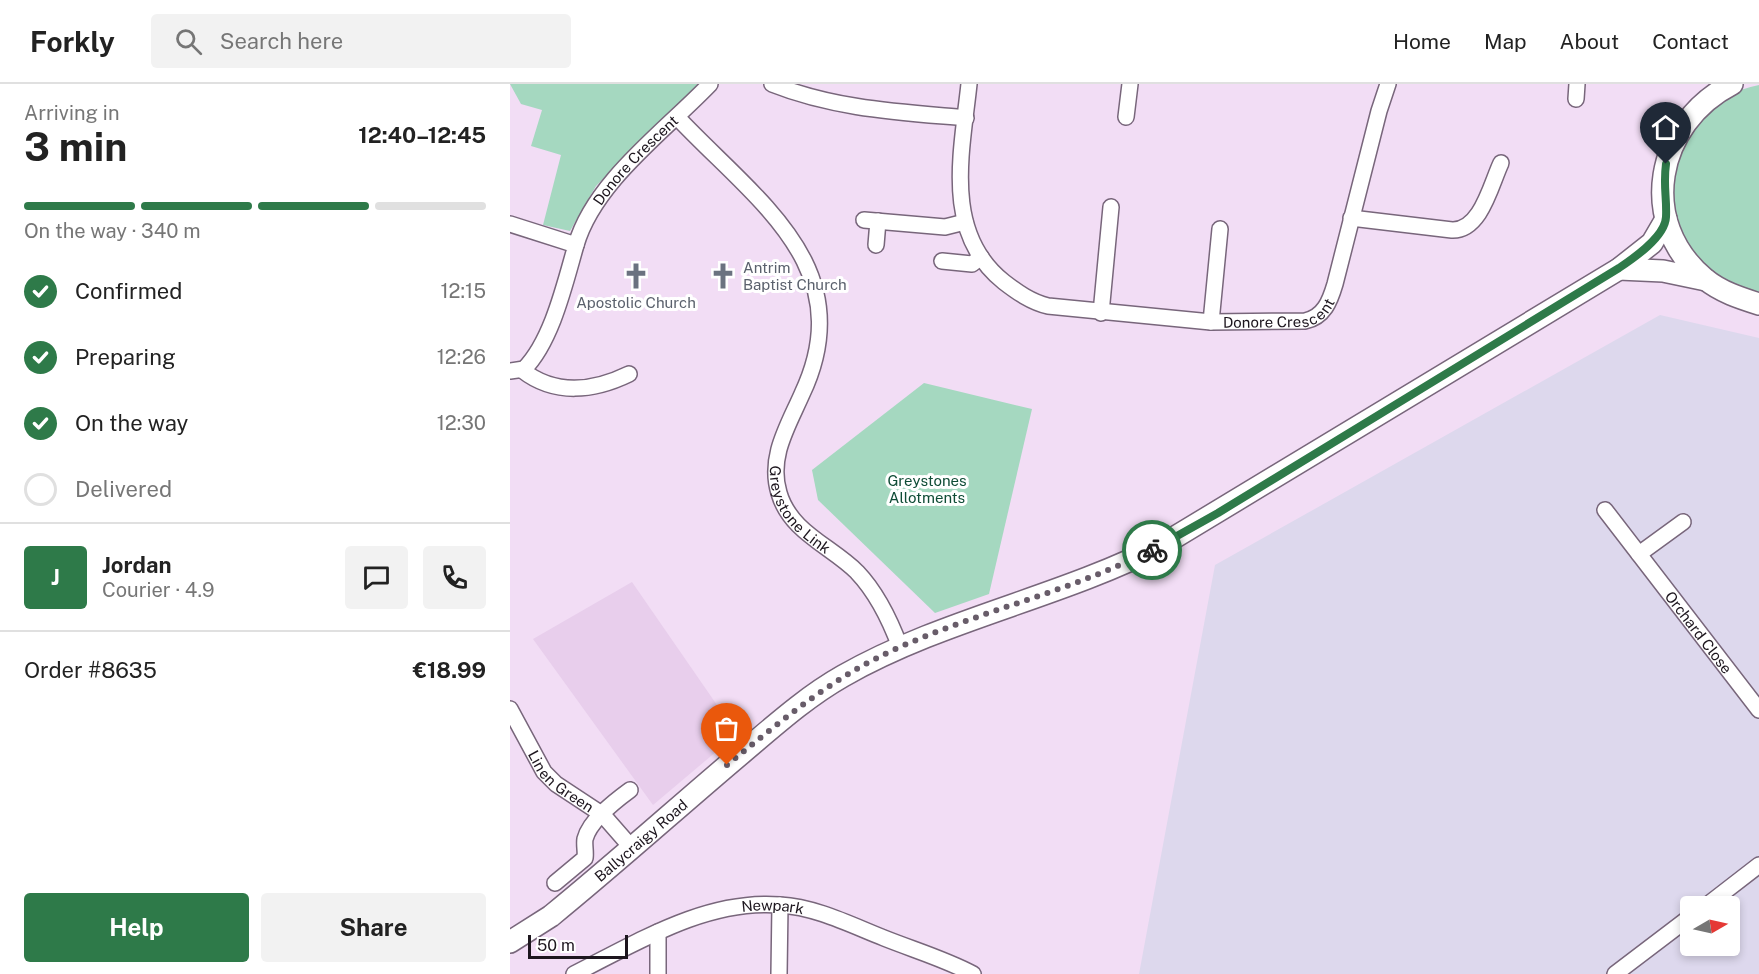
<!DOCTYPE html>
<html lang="en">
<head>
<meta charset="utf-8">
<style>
	body { margin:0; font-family:"Public Sans",sans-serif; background:#f2f2f2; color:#222; height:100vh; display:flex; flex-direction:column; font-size:22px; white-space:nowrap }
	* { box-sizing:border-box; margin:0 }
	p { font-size:20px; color:#767676 }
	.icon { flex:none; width:33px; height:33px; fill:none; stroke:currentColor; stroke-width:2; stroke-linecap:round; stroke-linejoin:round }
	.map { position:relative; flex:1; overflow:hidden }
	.sheet { display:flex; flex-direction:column; background:#fff; width:510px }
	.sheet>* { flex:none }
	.needle { width:39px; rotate:81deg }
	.tools { position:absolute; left:1170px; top:812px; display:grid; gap:12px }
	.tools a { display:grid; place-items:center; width:60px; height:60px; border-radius:6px; background:#fff; box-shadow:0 3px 9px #0003; font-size:30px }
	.scale { position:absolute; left:18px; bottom:15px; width:100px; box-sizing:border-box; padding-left:6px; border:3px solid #1d161e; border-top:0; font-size:16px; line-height:21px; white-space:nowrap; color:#1d161e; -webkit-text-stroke:4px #fff; paint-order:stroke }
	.pin { position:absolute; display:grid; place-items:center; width:51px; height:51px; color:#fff; margin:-62px -26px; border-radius:50% 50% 50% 0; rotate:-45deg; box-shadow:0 0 6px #0007 }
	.pin .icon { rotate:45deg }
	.courier { position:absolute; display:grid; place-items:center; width:60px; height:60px; margin:-30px; border:4px solid #2e7a49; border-radius:50%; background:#fff; color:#222; box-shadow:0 2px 8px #0007 }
	.summary em { font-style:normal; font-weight:700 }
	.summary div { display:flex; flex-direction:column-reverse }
	.summary { display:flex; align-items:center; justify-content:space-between; height:102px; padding:0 24px }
	h1 { font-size:39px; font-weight:700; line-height:45px }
	.bar { display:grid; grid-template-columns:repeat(4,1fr); gap:9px 6px; align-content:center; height:72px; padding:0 24px }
	.bar i { height:8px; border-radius:4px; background:#e0e0e0 }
	.bar .on { background:#2e7a49 }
	.bar p { grid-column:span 4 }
	.line { display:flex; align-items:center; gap:15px; padding:0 24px; border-top:2px solid #e0e0e0 }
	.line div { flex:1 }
	.round { display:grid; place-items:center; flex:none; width:63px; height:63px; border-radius:6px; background:#f2f2f2 }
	ol { padding:0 24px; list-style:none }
	li { display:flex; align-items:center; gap:18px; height:66px }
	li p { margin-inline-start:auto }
	li .icon { padding:6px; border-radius:50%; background:#2e7a49; color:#fff; stroke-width:4 }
	li:last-child { color:#767676 }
	li i { width:33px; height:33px; border:3px solid #e0e0e0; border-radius:50% }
	.primary-button { display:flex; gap:12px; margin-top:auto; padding:12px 24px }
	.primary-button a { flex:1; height:69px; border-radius:6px; background:#2e7a49; color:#fff; font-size:24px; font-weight:700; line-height:69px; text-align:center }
	.primary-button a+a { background:#f2f2f2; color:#222 }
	header { display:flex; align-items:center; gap:36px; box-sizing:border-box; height:84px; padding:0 30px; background:#fff; border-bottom:2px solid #e0e0e0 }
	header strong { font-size:28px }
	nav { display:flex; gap:33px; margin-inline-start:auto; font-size:21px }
	.search { width:420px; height:54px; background:#f2f2f2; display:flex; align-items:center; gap:15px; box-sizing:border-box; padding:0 21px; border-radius:6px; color:#767676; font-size:22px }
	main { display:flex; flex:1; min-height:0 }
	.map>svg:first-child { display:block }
	.built { fill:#e8ceec }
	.industrial { fill:#ddd8ed; fill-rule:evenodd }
	.green { fill:#a5d8c0 }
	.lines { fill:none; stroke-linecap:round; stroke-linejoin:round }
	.minor-casing { stroke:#78667b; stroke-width:18 }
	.secondary-casing { stroke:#78667b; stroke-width:24 }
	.minor { stroke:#fff; stroke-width:15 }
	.secondary { stroke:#fff; stroke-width:21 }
	.done { stroke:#685c69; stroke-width:6; stroke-dasharray:0 10.8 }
	.route { stroke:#2e7a49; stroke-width:8 }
	.labels { text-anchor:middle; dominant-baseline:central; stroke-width:6; stroke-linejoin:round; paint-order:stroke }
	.street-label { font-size:15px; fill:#1d161e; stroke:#fff }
	.worship-label { font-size:15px; fill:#5b616d; stroke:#fff; text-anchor:start }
	.park-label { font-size:15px; fill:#0f4c36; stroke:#fff }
</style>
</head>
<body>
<header>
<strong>Forkly</strong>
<div class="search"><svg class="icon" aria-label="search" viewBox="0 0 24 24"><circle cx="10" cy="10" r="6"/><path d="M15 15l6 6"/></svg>Search here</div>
<nav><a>Home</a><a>Map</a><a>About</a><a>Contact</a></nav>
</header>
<main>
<section class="sheet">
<div class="summary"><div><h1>3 min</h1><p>Arriving in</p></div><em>12:40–12:45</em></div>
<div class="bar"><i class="on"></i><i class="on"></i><i class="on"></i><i></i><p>On the way · 340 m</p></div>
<ol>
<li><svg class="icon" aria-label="check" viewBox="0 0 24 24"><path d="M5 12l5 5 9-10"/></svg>Confirmed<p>12:15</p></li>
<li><svg class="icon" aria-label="check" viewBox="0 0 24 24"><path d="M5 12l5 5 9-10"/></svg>Preparing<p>12:26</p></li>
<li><svg class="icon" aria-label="check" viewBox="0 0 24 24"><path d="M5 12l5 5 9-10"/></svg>On the way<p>12:30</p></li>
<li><i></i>Delivered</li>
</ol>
<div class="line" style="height:108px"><b class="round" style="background:#2e7a49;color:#fff">J</b><div><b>Jordan</b><p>Courier · 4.9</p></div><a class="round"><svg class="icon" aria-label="chat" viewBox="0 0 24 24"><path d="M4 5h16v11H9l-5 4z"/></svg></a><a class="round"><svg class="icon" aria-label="phone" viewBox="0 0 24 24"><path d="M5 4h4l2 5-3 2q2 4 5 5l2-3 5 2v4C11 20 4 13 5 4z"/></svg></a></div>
<div class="line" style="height:78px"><div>Order #8635</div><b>€18.99</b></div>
<div class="primary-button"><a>Help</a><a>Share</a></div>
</section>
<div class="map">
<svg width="1249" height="890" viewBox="0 0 1249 890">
	<rect width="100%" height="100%" fill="#f2ddf5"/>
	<!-- built -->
	<path class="built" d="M 122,498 L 227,650 L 143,721 L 23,555 Z"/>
	<!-- industrial -->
	<path class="industrial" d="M 1150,231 L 1249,254 L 1249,890 L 629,890 L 705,481 ZM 1180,822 L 1220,822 L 1220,861 L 1180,861 Z"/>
	<!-- green -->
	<g class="green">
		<path d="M 0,0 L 188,0 L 86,102 L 60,147 L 33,141 L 51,71 L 21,62 L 32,26 L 11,20 Z"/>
		<path d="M 1249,1 L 1249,209 C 1169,190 1133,98 1191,35 C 1206,18 1226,5 1249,1 Z"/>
		<path d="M 414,299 L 522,325 L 479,510 L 425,529 L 308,416 L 302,386 Z"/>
	</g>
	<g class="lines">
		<!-- minor casing -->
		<g class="minor-casing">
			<g id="minor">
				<path d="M 262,0 C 325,25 389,28 456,34"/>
				<path id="s1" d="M 459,0 C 452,67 432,149 494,198 C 507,208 521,218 538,222 L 701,238 L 795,237 C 814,233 820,217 825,200 L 869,27 L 878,0"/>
				<path d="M 1066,15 L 1067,0"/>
				<path id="s2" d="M 167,33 C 245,116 352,183 292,310 C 278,342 258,373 269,409 C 280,448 321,462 347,488 C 367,509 380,536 390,563"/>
				<path d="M 616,33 L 620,0"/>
				<path d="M 841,134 L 942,146 C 971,147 981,100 991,79"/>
				<path d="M 354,136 L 435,143 L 455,138"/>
				<path d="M 0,140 L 66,161 C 55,199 42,257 14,285 L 0,287"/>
				<path id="s3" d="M 66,161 C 84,98 155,47 200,0"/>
				<path d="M 366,161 L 368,137"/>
				<path d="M 432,177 L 462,180 L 471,173"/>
				<path d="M 591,229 L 601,123"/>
				<path d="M 701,238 L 710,145"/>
				<path d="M 12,286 C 45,312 84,307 119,290"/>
				<path id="s4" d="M 1095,426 L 1249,626"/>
				<path d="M 1129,470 L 1173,438"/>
				<path id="s5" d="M 0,625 L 34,688 L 46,700 L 93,731 L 121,763"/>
				<path d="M 45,799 L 75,774 C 76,768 74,761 75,755 C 80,736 105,717 120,706"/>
				<path d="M 1196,822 L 1249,781"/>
				<path id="s6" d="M 64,890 C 128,858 196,815 270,821 C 306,823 341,841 374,854 C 404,866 435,875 463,890"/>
				<path d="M 148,890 L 148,848"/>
				<path d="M 269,890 L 270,821"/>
				<path d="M 1105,890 L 1180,833"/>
			</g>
		</g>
		<!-- secondary casing -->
		<g class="secondary-casing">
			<g id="secondary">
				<path d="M 1222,0 C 1146,39 1126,138 1195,195 C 1211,208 1230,214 1249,220"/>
				<path d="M 1109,185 L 1153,187 L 1196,196"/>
				<path id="s7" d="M 0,858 L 41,832 C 106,779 168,723 232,669 C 264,642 296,613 333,592 C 433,535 549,514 652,461 L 1109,185 L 1142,159 L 1156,135"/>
			</g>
		</g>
		<!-- minor -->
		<use href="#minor" class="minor"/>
		<!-- secondary -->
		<use href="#secondary" class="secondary"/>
	</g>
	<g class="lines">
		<!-- done -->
		<path class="done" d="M 217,681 C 272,636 324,592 390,563 C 473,526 561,507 642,466"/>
		<!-- route -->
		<path class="route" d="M 642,466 L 708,429 L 1109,184 C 1124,174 1155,153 1156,133 C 1157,114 1153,101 1156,80"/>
	</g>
	<!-- icons -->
	<defs>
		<g id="church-bare" transform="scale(2.07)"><path d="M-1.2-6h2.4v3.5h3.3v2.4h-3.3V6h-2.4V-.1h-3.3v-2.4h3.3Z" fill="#6b7280" stroke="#fff" stroke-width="2.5" paint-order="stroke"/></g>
	</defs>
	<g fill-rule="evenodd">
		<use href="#church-bare" x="126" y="192"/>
		<use href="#church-bare" x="213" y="192"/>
	</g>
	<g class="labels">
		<!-- street labels -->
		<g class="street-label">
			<text stroke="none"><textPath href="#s3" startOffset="105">Donore Crescent</textPath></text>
			<text stroke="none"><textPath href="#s1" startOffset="496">Donore Crescent</textPath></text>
			<text stroke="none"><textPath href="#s2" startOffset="460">Greystone Link</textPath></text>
			<text stroke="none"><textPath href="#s4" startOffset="154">Orchard Close</textPath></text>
			<text stroke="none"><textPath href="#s5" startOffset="90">Linen Green</textPath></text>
			<text stroke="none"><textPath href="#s7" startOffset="166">Ballycraigy Road</textPath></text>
			<text stroke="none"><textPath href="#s6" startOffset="213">Newpark</textPath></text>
		</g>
		<!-- worship labels -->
		<g class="worship-label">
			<text x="233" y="183">Antrim<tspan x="233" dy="17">Baptist Church</tspan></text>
			<text x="126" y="218" text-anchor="middle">Apostolic Church</text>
		</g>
		<!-- park labels -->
		<g class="park-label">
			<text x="417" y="396">Greystones<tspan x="417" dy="17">Allotments</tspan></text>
		</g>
	</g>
</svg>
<div class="tools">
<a><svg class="needle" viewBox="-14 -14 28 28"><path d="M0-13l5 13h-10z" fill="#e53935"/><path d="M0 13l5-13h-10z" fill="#767676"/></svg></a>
</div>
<div class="scale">50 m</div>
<div class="pin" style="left:217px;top:681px;background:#ea580c"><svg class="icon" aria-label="bag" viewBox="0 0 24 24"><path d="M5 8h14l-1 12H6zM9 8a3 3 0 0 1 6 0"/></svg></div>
<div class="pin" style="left:1156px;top:80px;background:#1f2937"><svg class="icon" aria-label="home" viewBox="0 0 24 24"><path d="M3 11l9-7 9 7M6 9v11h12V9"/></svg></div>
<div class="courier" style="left:642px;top:466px"><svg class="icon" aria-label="bike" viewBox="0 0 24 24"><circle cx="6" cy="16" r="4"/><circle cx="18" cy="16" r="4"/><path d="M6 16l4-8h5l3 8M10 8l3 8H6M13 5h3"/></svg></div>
</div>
</main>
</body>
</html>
